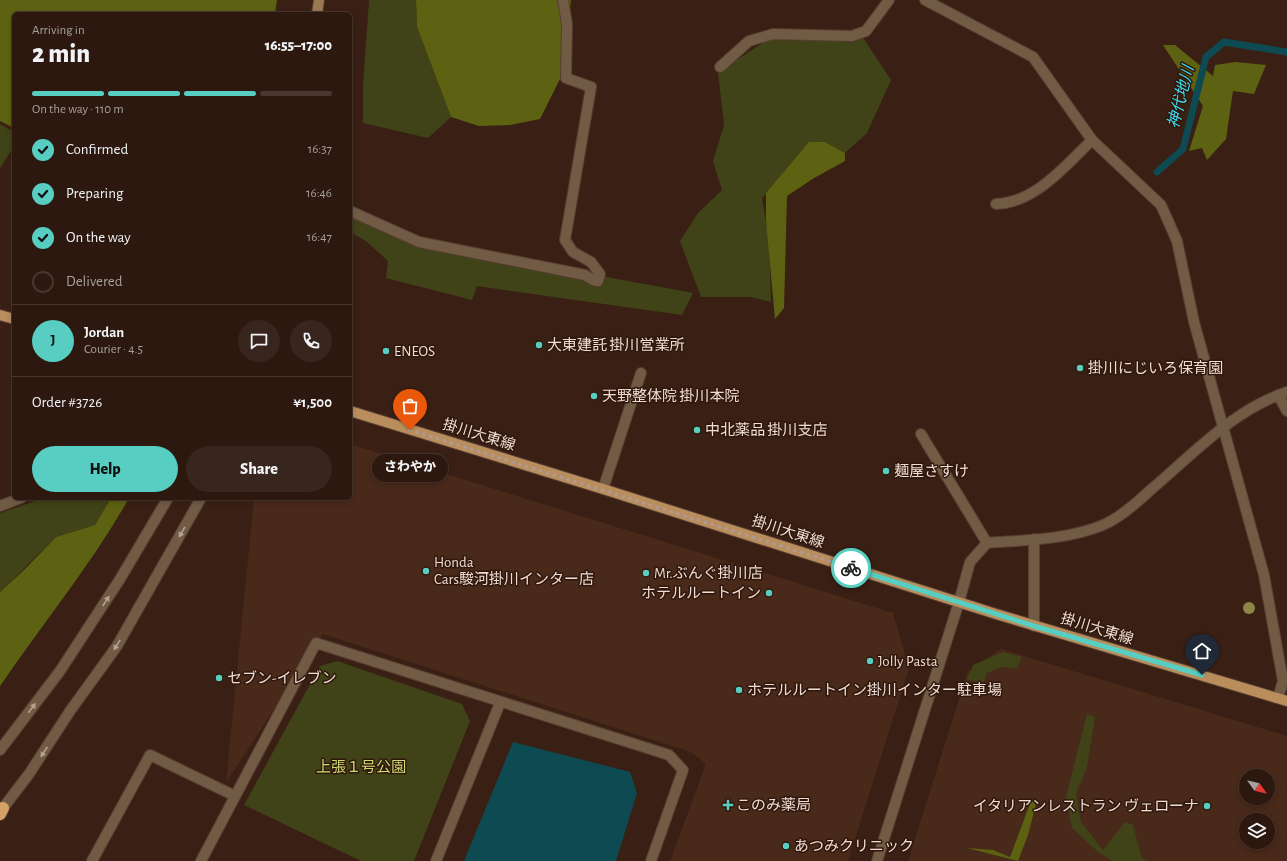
<!DOCTYPE html>
<html lang="en">
<head>
<meta charset="utf-8">
<style>
	body { margin:0; font-family:"Alegreya Sans","Noto Sans JP",sans-serif; background:#38251d; color:#f1f3f6; height:100vh; display:flex; flex-direction:column; font-size:15px; white-space:nowrap }
	* { box-sizing:border-box; margin:0 }
	p { font-size:13px; color:#a6a09e }
	.icon { flex:none; width:22px; height:22px; fill:none; stroke:currentColor; stroke-width:2; stroke-linecap:round; stroke-linejoin:round }
	.map { position:relative; flex:1; overflow:hidden }
	.drawer { position:absolute; left:12px; top:12px; width:340px; height:488px; display:flex; flex-direction:column; background:#2c180f; border-radius:6px; box-shadow:0 2px 6px #0003,0 0 0 1px #48372f }
	.drawer>* { flex:none }
	.needle { width:26px; rotate:124deg }
	.buttons { position:absolute; left:1239px; top:769px; display:grid; gap:8px }
	.buttons a { display:grid; place-items:center; width:36px; height:36px; border-radius:50%; background:#2c180f; box-shadow:0 2px 6px #0003,0 0 0 1px #48372f; font-size:20px }
	.pin { position:absolute; display:grid; place-items:center; width:34px; height:34px; color:#fff; margin:-41px -17px; border-radius:50% 50% 50% 0; rotate:-45deg; box-shadow:0 0 4px #0007 }
	.pin .icon { rotate:45deg }
	.courier { position:absolute; display:grid; place-items:center; width:40px; height:40px; margin:-20px; border:3px solid #57cec1; border-radius:50%; background:#fff; color:#222; box-shadow:0 1px 5px #0007 }
	.bubble { position:absolute; height:28px; border-radius:14px; background:#2c180f; box-shadow:0 2px 6px #0003,0 0 0 1px #48372f; font-size:13px; font-weight:800; line-height:28px; text-align:center }
	.summary em { font-style:normal; font-weight:800 }
	.summary div { display:flex; flex-direction:column-reverse }
	.summary { display:flex; align-items:center; justify-content:space-between; height:68px; padding:0 20px }
	h1 { font-size:26px; font-weight:800; line-height:30px }
	.bar { display:grid; grid-template-columns:repeat(4,1fr); gap:6px 4px; align-content:center; height:48px; padding:0 20px }
	.bar i { height:5px; border-radius:3px; background:#48372f }
	.bar .current { background:#57cec1 }
	.bar p { grid-column:span 4 }
	.line { display:flex; align-items:center; gap:10px; padding:0 20px; border-top:1px solid #48372f }
	.line div { flex:1 }
	.round { display:grid; place-items:center; flex:none; width:42px; height:42px; border-radius:21px; background:#38251d }
	ol { padding:0 20px; list-style:none }
	li { display:flex; align-items:center; gap:12px; height:44px }
	li p { margin-inline-start:auto }
	li .icon { padding:4px; border-radius:50%; background:#57cec1; color:#111; stroke-width:4 }
	li:last-child { color:#a6a09e }
	li i { width:22px; height:22px; border:2px solid #48372f; border-radius:50% }
	.action { display:flex; gap:8px; margin-top:auto; padding:8px 20px }
	.action a { flex:1; height:46px; border-radius:24px; background:#57cec1; color:#111; font-size:16px; font-weight:800; line-height:46px; text-align:center }
	.action a+a { background:#38251d; color:#f1f3f6 }
	.map>svg:first-child { display:block }
	.built { fill:#48291a; fill-rule:evenodd }
	.green { fill:#3f4317 }
	.forest { fill:#5c6211 }
	.water { fill:#0d4a52 }
	.lines { fill:none; stroke-linecap:round; stroke-linejoin:round }
	.stream { stroke:#0d4a52; stroke-width:7 }
	.service-casing { stroke:#573e33; stroke-width:12 }
	.minor-casing { stroke:#573e33; stroke-width:12 }
	.tertiary-casing { stroke:#573e33; stroke-width:12 }
	.secondary-casing { stroke:#573e33; stroke-width:12 }
	.primary-casing { stroke:#573e33; stroke-width:12 }
	.motorway-casing { stroke:#573e33; stroke-width:14 }
	.service { stroke:#715b44; stroke-width:10 }
	.minor { stroke:#715b44; stroke-width:10 }
	.tertiary { stroke:#715b44; stroke-width:10 }
	.secondary { stroke:#9a7852; stroke-width:10 }
	.primary { stroke:#b98d5c; stroke-width:10 }
	.motorway { stroke:#d6a165; stroke-width:12 }
	.tree { fill:#8c8647 }
	.oneway { fill:#b6a293 }
	.done { stroke:#af9a91; stroke-width:4; stroke-dasharray:0 7.2 }
	.route { stroke:#57cec1; stroke-width:5 }
	.poi-dot { fill:#57cec1; stroke:#30170b; stroke-width:1.5 }
	.labels { text-anchor:middle; dominant-baseline:central; stroke-width:3; stroke-linejoin:round; paint-order:stroke }
	.poi-label { font-size:15px; fill:#eedcd4; stroke:#30170b; text-anchor:start }
	.street-label { font-size:15px; fill:#eedcd4; stroke:#30170b }
	.park-label { font-size:15px; fill:#cfd971; stroke:#30170b }
	.water-label { font-size:16px; font-style:italic; fill:#3adbf0; stroke:#30170b }
</style>
</head>
<body>
<div class="map">
<svg width="1287" height="861" viewBox="0 0 1287 861">
	<rect width="100%" height="100%" fill="#3a2014"/>
	<!-- built -->
	<g class="built">
		<path d="M 350,444 L 893,613 L 909,668 L 848,861 L 670,861 L 706,764 L 691,752 L 323,634 L 226,783 L 254,498 L 350,498 Z"/>
		<path d="M 1001,649 L 1287,736 L 1287,861 L 908,861 L 968,671 ZM 1246,776 L 1268,776 L 1268,798 L 1246,798 ZM 1246,820 L 1268,820 L 1268,842 L 1246,842 Z"/>
	</g>
	<!-- green -->
	<g class="green">
		<path d="M 369,0 L 416,0 L 417,27 L 451,117 L 428,138 L 363,123 L 363,86 Z"/>
		<path d="M 860,33 L 891,80 L 867,133 L 845,153 L 825,142 L 762,198 L 769,240 L 771,302 L 751,297 L 701,297 L 680,241 L 698,213 L 722,190 L 713,161 L 724,125 L 718,72 L 772,37 Z"/>
		<path d="M 0,124 L 14,132 L 14,146 L 0,168 Z"/>
		<path d="M 350,212 L 419,247 L 457,255 L 488,255 L 693,293 L 682,315 L 477,286 L 472,300 L 386,278 L 388,261 L 366,241 L 350,232 Z"/>
		<path d="M 44,498 L 111,498 L 95,525 L 56,537 L 0,592 L 0,513 Z"/>
		<path d="M 1003,652 L 1022,657 L 1017,669 L 1001,667 L 987,673 L 983,684 L 967,679 L 973,665 Z"/>
		<path d="M 337,661 L 462,704 L 470,721 L 414,861 L 361,861 L 244,805 L 320,666 Z"/>
		<path d="M 1087,714 L 1095,717 L 1087,767 L 1076,794 L 1081,822 L 1103,850 L 1125,822 L 1133,825 L 1142,858 L 1148,861 L 1112,861 L 1097,851 L 1072,828 L 1066,797 Z"/>
	</g>
	<!-- forest -->
	<g class="forest">
		<path d="M 0,0 L 277,0 L 275,14 L 14,14 L 14,128 L 0,121 Z"/>
		<path d="M 416,0 L 571,0 L 563,73 L 540,119 L 510,125 L 479,126 L 451,117 L 417,27 Z"/>
		<path d="M 1163,45 L 1175,45 L 1213,76 L 1215,65 L 1236,62 L 1266,65 L 1254,94 L 1233,91 L 1226,139 L 1207,160 L 1202,148 L 1189,151 L 1203,106 Z"/>
		<path d="M 809,142 L 825,142 L 845,153 L 845,161 L 814,178 L 787,196 L 784,308 L 775,319 L 766,221 L 766,193 Z"/>
		<path d="M 111,498 L 129,498 C 92,564 43,623 0,686 L 0,592 L 26,568 L 56,537 L 95,525 Z"/>
		<path d="M 1037,800 L 1028,835 L 1018,861 L 967,848 L 993,850 L 1010,857 L 1031,801 Z"/>
	</g>
	<!-- water -->
	<path class="water" d="M 513,742 L 630,772 L 637,793 L 616,861 L 464,861 Z"/>
	<g class="lines">
		<!-- stream -->
		<path class="stream" d="M 1157,172 L 1183,149 L 1206,57 L 1224,42 L 1287,52"/>
		<!-- service casing -->
		<g class="service-casing">
			<g id="service">
				<path d="M 350,211 L 419,242 L 585,275 L 593,280 L 598,281 L 600,274 L 591,262 L 573,252 L 565,240 L 591,87 L 566,78 L 567,24 L 563,0"/>
				<path d="M 1278,395 L 1287,411"/>
				<path d="M 0,506 L 21,498"/>
				<path d="M 1034,539 L 1034,626"/>
			</g>
		</g>
		<!-- minor casing -->
		<g class="minor-casing">
			<g id="minor">
				<path d="M 925,0 L 1033,57 L 1092,140 L 1161,205 L 1177,241 L 1194,322 L 1264,575 L 1283,681 L 1278,698"/>
				<path d="M 720,67 L 749,41 L 773,34 L 852,36 L 866,31 L 889,0"/>
				<path d="M 996,204 C 1035,203 1066,165 1092,140"/>
				<path d="M 921,434 L 987,543"/>
				<path d="M 603,489 L 641,373"/>
				<path d="M 959,602 L 970,562 L 987,543 C 1025,540 1067,540 1103,525 C 1122,517 1139,500 1154,487 C 1195,452 1235,409 1287,392"/>
				<path d="M 92,861 L 150,755 L 235,796"/>
				<path d="M 201,861 L 316,643 L 669,755 L 683,770 L 651,861"/>
				<path d="M 436,861 L 500,703"/>
			</g>
		</g>
		<!-- tertiary casing -->
		<g class="tertiary-casing">
			<g id="tertiary">
				<path d="M 0,750 L 60,671 L 120,579 L 168,498"/>
				<path d="M 0,812 L 29,774 L 70,711 L 117,646 L 201,498"/>
				<path d="M 877,861 L 959,602"/>
			</g>
		</g>
		<!-- secondary casing -->
		<g class="secondary-casing">
			<path id="secondary" d="M 317,14 L 319,0"/>
		</g>
		<!-- primary casing -->
		<g class="primary-casing">
			<g id="primary">
				<path d="M 0,315 L 14,319"/>
				<path d="M 350,411 L 603,489 L 996,614 L 1287,701"/>
			</g>
		</g>
		<!-- motorway casing -->
		<g class="motorway-casing">
			<path id="motorway" d="M 0,814 L 3,808"/>
		</g>
		<!-- service -->
		<use href="#service" class="service"/>
		<!-- minor -->
		<use href="#minor" class="minor"/>
		<!-- tertiary -->
		<use href="#tertiary" class="tertiary"/>
		<!-- secondary -->
		<use href="#secondary" class="secondary"/>
		<!-- primary -->
		<use href="#primary" class="primary"/>
		<!-- motorway -->
		<use href="#motorway" class="motorway"/>
	</g>
	<!-- trees -->
	<circle class="tree" cx="1249" cy="608" r="6"/>
	<!-- one-way arrows -->
	<defs><path id="oneway-solid" d="M-6-.8H1V-3.2L6.5 0L1 3.2V.8H-6Z"/></defs>
	<g class="oneway">
		<use href="#oneway-solid" transform="translate(182 532) rotate(120)"/>
		<use href="#oneway-solid" transform="translate(106 601) rotate(-57)"/>
		<use href="#oneway-solid" transform="translate(117 645) rotate(122)"/>
		<use href="#oneway-solid" transform="translate(32 708) rotate(-53)"/>
		<use href="#oneway-solid" transform="translate(44 752) rotate(123)"/>
	</g>
	<g class="lines">
		<!-- done -->
		<path class="done" d="M 410,430 L 851,568"/>
		<!-- route -->
		<path class="route" d="M 851,568 L 1034,626 L 1202,675"/>
	</g>
	<!-- markers -->
	<g class="poi-dot">
		<circle cx="539" cy="345" r="4"/>
		<circle cx="386" cy="351" r="4"/>
		<circle cx="1080" cy="368" r="4"/>
		<circle cx="594" cy="396" r="4"/>
		<circle cx="697" cy="430" r="4"/>
		<circle cx="886" cy="471" r="4"/>
		<circle cx="426" cy="571" r="4"/>
		<circle cx="646" cy="573" r="4"/>
		<circle cx="769" cy="593" r="4"/>
		<circle cx="870" cy="661" r="4"/>
		<circle cx="219" cy="678" r="4"/>
		<circle cx="739" cy="690" r="4"/>
		<path d="M726 799h4v4h4v4h-4v4h-4v-4h-4v-4h4z"/>
		<circle cx="1207" cy="806" r="4"/>
		<circle cx="786" cy="846" r="4"/>
	</g>
	<g class="labels">
		<!-- poi labels -->
		<g class="poi-label">
			<text x="547" y="345">大東建託 掛川営業所</text>
			<text x="394" y="351">ENEOS</text>
			<text x="1088" y="368">掛川にじいろ保育園</text>
			<text x="602" y="396">天野整体院 掛川本院</text>
			<text x="705" y="430">中北薬品 掛川支店</text>
			<text x="894" y="471">麺屋さすけ</text>
			<text x="434" y="562">Honda<tspan x="434" dy="17">Cars駿河掛川インター店</tspan></text>
			<text x="654" y="573">Mr.ぶんぐ掛川店</text>
			<text x="761" y="593" text-anchor="end">ホテルルートイン</text>
			<text x="878" y="661">Jolly Pasta</text>
			<text x="227" y="678">セブン-イレブン</text>
			<text x="747" y="690">ホテルルートイン掛川インター駐車場</text>
			<text x="736" y="805">このみ薬局</text>
			<text x="1199" y="806" text-anchor="end">イタリアンレストラン ヴェローナ</text>
			<text x="794" y="846">あつみクリニック</text>
		</g>
		<!-- street labels -->
		<g class="street-label">
			<text transform="translate(479 435) rotate(17)">掛川大東線</text>
			<text transform="translate(788 532) rotate(18)">掛川大東線</text>
			<text transform="translate(1097 629) rotate(17)">掛川大東線</text>
		</g>
		<!-- park labels -->
		<g class="park-label">
			<text x="361" y="767">上張１号公園</text>
		</g>
		<!-- water labels -->
		<g class="water-label">
			<text transform="translate(1181 97) rotate(-76)">神代地川</text>
		</g>
	</g>
</svg>
<div class="buttons">
<a><svg class="needle" viewBox="-14 -14 28 28"><path d="M0-13l5 13h-10z" fill="#e53935"/><path d="M0 13l5-13h-10z" fill="#a6a09e"/></svg></a>
<a><svg class="icon" aria-label="layers" viewBox="0 0 24 24"><path d="M12 4l9 5-9 5-9-5zM3 14l9 5 9-5"/></svg></a>
</div>
<div class="pin" style="left:410px;top:430px;background:#ea580c"><svg class="icon" aria-label="bag" viewBox="0 0 24 24"><path d="M5 8h14l-1 12H6zM9 8a3 3 0 0 1 6 0"/></svg></div>
<div class="pin" style="left:1202px;top:675px;background:#1f2937"><svg class="icon" aria-label="home" viewBox="0 0 24 24"><path d="M3 11l9-7 9 7M6 9v11h12V9"/></svg></div>
<div class="courier" style="left:851px;top:568px"><svg class="icon" aria-label="bike" viewBox="0 0 24 24"><circle cx="6" cy="16" r="4"/><circle cx="18" cy="16" r="4"/><path d="M6 16l4-8h5l3 8M10 8l3 8H6M13 5h3"/></svg></div>
<div class="bubble" style="left:372px;top:454px;width:76px">さわやか</div>
<section class="drawer">
<div class="summary"><div><h1>2 min</h1><p>Arriving in</p></div><em>16:55–17:00</em></div>
<div class="bar"><i class="current"></i><i class="current"></i><i class="current"></i><i></i><p>On the way · 110 m</p></div>
<ol>
<li><svg class="icon" aria-label="check" viewBox="0 0 24 24"><path d="M5 12l5 5 9-10"/></svg>Confirmed<p>16:37</p></li>
<li><svg class="icon" aria-label="check" viewBox="0 0 24 24"><path d="M5 12l5 5 9-10"/></svg>Preparing<p>16:46</p></li>
<li><svg class="icon" aria-label="check" viewBox="0 0 24 24"><path d="M5 12l5 5 9-10"/></svg>On the way<p>16:47</p></li>
<li><i></i>Delivered</li>
</ol>
<div class="line" style="height:72px"><b class="round" style="background:#57cec1;color:#111">J</b><div><b>Jordan</b><p>Courier · 4.5</p></div><a class="round"><svg class="icon" aria-label="chat" viewBox="0 0 24 24"><path d="M4 5h16v11H9l-5 4z"/></svg></a><a class="round"><svg class="icon" aria-label="phone" viewBox="0 0 24 24"><path d="M5 4h4l2 5-3 2q2 4 5 5l2-3 5 2v4C11 20 4 13 5 4z"/></svg></a></div>
<div class="line" style="height:52px"><div>Order #3726</div><b>¥1,500</b></div>
<div class="action"><a>Help</a><a>Share</a></div>
</section>
</div>
</body>
</html>
